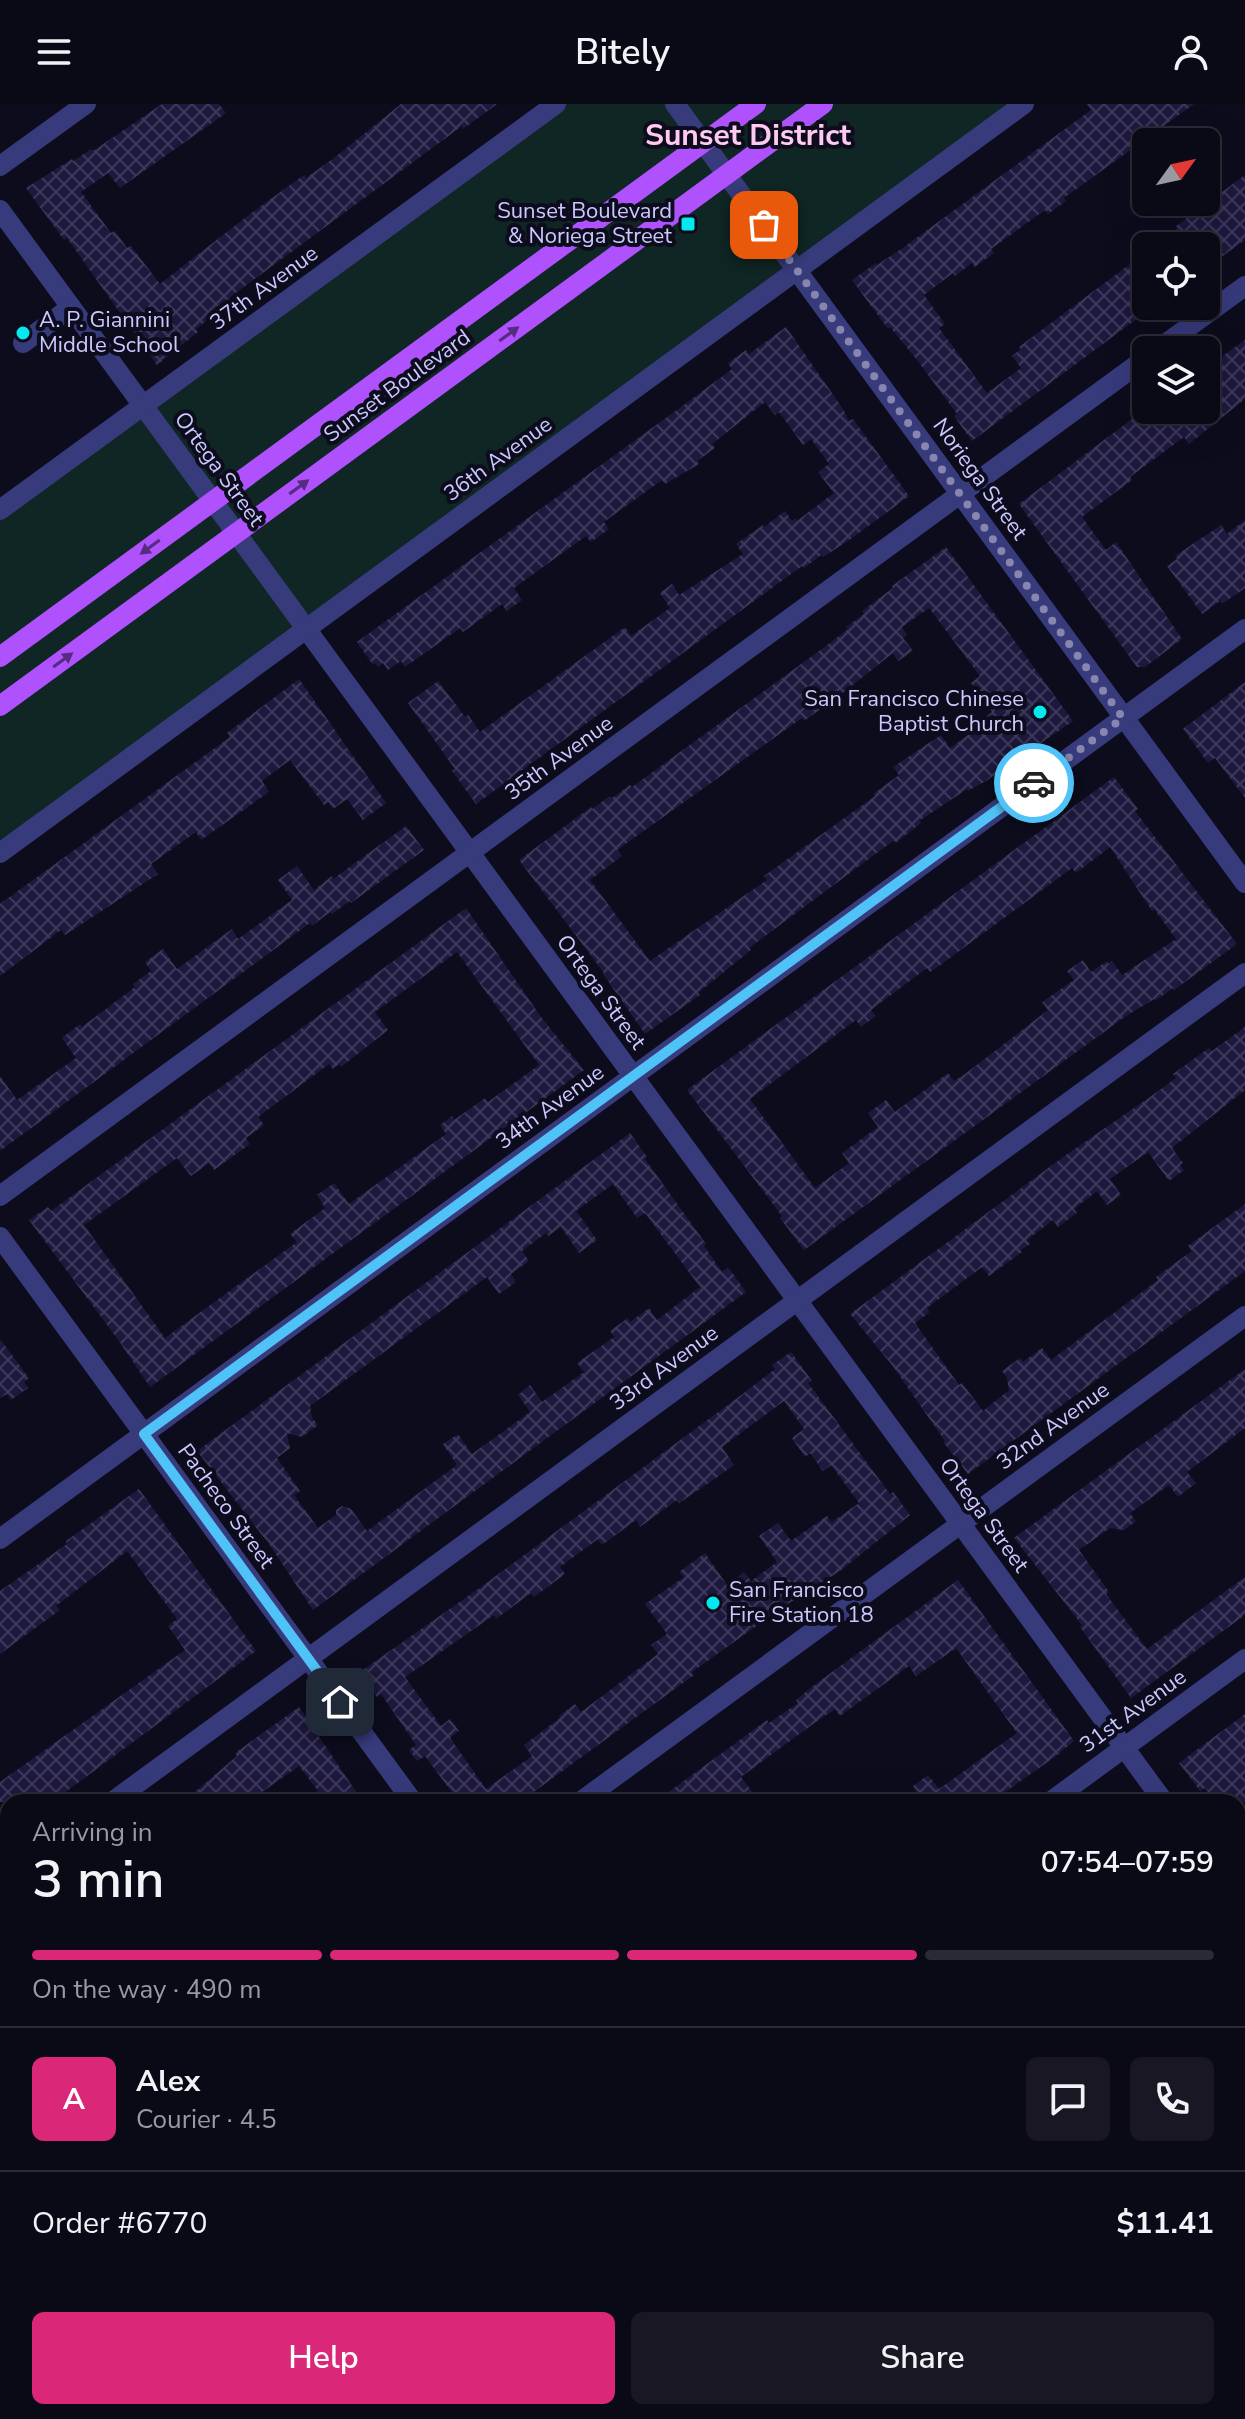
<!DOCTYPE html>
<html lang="en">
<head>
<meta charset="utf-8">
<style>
	body { margin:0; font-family:"Nunito Sans",sans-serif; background:#181723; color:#f1f3f6; height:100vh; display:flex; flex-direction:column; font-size:30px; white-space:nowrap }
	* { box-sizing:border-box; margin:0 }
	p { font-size:26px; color:#999aa1 }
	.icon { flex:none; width:44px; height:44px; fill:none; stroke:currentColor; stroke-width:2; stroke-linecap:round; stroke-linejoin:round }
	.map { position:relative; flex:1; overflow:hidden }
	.sheet { position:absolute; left:0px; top:1690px; width:1246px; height:626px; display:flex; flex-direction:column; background:#0a0916; border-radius:24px 24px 0 0; box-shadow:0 8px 32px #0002,0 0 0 2px #2a2a35 }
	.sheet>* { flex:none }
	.needle { width:52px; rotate:57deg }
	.tools { position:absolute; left:1132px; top:24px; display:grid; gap:16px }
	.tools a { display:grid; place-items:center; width:88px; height:88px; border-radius:12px; background:#0a0916; box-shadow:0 8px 32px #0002,0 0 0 2px #2a2a35; font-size:40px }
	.pin { position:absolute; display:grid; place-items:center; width:68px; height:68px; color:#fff; margin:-34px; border-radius:16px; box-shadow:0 4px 12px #0006 }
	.courier { position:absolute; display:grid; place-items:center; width:80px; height:80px; margin:-40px; border:6px solid #4fc3f7; border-radius:50%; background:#fff; color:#222; box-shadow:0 2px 10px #0007 }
	.head em { font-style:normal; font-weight:600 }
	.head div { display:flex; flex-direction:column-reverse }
	.head { display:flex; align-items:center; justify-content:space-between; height:136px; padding:0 32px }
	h1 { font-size:52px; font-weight:600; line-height:60px }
	.bar { display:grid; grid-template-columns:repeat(4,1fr); gap:12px 8px; align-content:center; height:96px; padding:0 32px }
	.bar i { height:10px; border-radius:6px; background:#2a2a35 }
	.bar .selected { background:#db2777 }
	.bar p { grid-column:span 4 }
	.line { display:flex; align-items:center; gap:20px; padding:0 32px; border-top:2px solid #2a2a35 }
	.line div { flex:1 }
	.round { display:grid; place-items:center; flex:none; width:84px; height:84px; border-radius:12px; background:#181723 }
	.action { display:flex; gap:16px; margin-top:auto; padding:16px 32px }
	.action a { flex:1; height:92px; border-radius:12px; background:#db2777; color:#fff; font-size:32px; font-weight:600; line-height:92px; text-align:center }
	.action a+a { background:#181723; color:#f1f3f6 }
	header { display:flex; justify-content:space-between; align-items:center; height:104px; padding:0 32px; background:#0a0916; font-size:36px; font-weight:600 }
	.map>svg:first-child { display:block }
	.park { fill:#0f2624 }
	.building { fill:url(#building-cross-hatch); fill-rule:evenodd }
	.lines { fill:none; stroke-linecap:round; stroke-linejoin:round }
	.minor { stroke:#373a7b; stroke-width:20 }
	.major { stroke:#af51fc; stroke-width:20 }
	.oneway { fill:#562b81 }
	.done { stroke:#8886af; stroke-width:8; stroke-dasharray:0 14.4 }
	.route { stroke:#4fc3f7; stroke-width:10 }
	.poi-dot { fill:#04e9ef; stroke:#0d0c1d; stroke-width:3 }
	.labels { text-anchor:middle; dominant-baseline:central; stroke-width:8; stroke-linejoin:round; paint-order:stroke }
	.poi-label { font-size:22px; fill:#cac8fe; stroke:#0d0c1d; text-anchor:end }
	.street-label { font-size:22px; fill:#cac8fe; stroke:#0d0c1d }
	.district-label { font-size:30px; font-weight:bold; fill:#fecaef; stroke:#0d0c1d }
</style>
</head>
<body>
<header><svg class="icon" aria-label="menu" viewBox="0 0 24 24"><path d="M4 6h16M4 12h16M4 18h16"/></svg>Bitely<svg class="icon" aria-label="person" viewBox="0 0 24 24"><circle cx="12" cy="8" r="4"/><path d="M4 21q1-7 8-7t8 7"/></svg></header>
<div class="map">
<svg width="1245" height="2315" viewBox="0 0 1245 2315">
	<defs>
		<pattern id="building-cross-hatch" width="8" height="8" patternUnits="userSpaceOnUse" patternTransform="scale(2)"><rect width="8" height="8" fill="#1d183d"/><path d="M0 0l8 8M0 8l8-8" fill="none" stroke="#3c385a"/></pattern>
	</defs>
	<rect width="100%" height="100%" fill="#0d0c1d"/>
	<!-- park -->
	<path class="park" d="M 555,0 L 1024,0 L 0,749 L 0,406 Z"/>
	<!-- building -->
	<g class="building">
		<path d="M 162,0 L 219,0 L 226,9 L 120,84 L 108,69 L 81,88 L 111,129 L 115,127 L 127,144 L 131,142 L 160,180 L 250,110 L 304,71 L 306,74 L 334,54 L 401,0 L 497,0 L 463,25 L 462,22 L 229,194 L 231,197 L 196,225 L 198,228 L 157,261 L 67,134 L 64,136 L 26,84 L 72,55 L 73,57 L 91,45 L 93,47 Z"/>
		<path d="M 1087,0 L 1194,0 L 1064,94 L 1066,97 L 1048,110 L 1045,106 L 991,145 L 994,149 L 975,163 L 972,159 L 955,172 L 953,169 L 924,191 L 945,220 L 939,224 L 987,289 L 1021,264 L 1012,252 L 1021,245 L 1019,243 L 1146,148 L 1146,208 L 972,337 L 954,312 L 957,310 L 917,256 L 890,223 L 888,225 L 852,176 L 876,159 L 877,161 L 904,143 L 1091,6 Z"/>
		<path d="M 1245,71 L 1245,136 L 1206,164 L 1206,142 L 1154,142 L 1177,125 L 1175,123 Z"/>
		<path d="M 786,223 L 843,305 L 849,317 L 853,315 L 909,392 L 848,437 L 823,453 L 821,451 L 804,464 L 802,462 L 476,700 L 452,667 L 455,665 L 408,599 L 438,577 L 465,613 L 468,611 L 480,628 L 625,523 L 631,532 L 670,504 L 660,489 L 672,480 L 679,491 L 743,450 L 736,440 L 763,421 L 764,423 L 785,407 L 792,417 L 795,414 L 797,417 L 834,389 L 818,368 L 829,360 L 811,335 L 803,341 L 779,308 L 775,311 L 765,298 L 712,340 L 715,344 L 697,357 L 699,360 L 665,380 L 662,376 L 604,418 L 609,425 L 591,438 L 586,432 L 514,484 L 522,496 L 507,507 L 502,500 L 463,528 L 460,524 L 405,563 L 401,557 L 388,566 L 383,559 L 378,563 L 375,559 L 373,561 L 357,538 L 692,295 L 732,265 L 728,259 L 746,246 L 749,250 Z"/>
		<path d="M 1245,236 L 1245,295 L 1189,340 L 1184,333 L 1130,373 L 1132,376 L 1082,413 L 1106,446 L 1116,438 L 1182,535 L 1145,563 L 1137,563 L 1019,400 L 1144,306 L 1206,306 L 1206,264 Z"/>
		<path d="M 1245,416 L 1245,484 L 1222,500 L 1220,497 L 1202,510 L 1167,462 L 1177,455 L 1175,452 L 1221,421 L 1227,430 Z"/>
		<path d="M 946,443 L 1073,617 L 986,677 L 968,687 L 967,685 L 919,717 L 921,719 L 897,738 L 893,737 L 749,844 L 751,846 L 698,889 L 700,891 L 645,930 L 603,870 L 604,869 L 519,756 L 591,703 L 592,705 L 610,692 L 612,694 L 630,681 L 632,683 L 830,539 L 848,525 L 846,523 L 864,510 L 862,507 L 893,484 L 892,482 ZM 929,504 L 980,572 L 971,579 L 992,608 L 977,620 L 979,623 L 950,644 L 941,631 L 893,663 L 899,671 L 873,690 L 875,692 L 764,772 L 767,776 L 650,857 L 590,776 L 622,752 L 617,746 L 802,614 L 804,617 L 844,588 L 893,549 L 898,557 L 913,547 L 903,534 L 907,531 L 902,523 Z"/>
		<path d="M 299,575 L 386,699 L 363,716 L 347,695 L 333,705 L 328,698 L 324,701 L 290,656 L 262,677 L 269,688 L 201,736 L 196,728 L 151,760 L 158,770 L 65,831 L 61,826 L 0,872 L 0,800 L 230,633 L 227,629 Z"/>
		<path d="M 1245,578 L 1245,694 L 1215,654 L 1208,659 L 1183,625 Z"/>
		<path d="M 1114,673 L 1138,705 L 1135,707 L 1237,840 L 1174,886 L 1173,884 L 1155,897 L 1154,895 L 1126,912 L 804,1146 L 780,1114 L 782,1112 L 687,986 ZM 1110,743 L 1152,807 L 1154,805 L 1176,835 L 1122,871 L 1112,857 L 1109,860 L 1107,857 L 1091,868 L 1083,856 L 1067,867 L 1074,876 L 1042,898 L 1048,906 L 965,970 L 954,977 L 948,969 L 895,1008 L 886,996 L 868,1009 L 878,1023 L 842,1049 L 849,1059 L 815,1084 L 750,995 L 856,916 L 861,923 L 876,912 L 871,906 L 927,864 L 930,868 L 939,862 L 1072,764 L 1076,769 Z"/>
		<path d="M 406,722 L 424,746 L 351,799 L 350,797 L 332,810 L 330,808 L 312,822 L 310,819 L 0,1047 L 0,972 L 17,996 L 76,954 L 62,934 L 80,920 L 82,923 L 135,883 L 133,880 L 151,867 L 145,858 L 163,845 L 177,865 L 232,825 L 238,835 L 292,796 L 278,776 L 297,762 L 314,786 L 332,772 L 333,775 Z"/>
		<path d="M 466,804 L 541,913 L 584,966 L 150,1283 L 119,1237 L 29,1116 L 48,1103 L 51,1107 ZM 457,848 L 539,961 L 488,998 L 485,994 L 454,1016 L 452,1012 L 440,1021 L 446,1030 L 349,1100 L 334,1079 L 317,1091 L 325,1104 L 290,1130 L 297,1138 L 165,1234 L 84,1121 L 177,1054 L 191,1072 L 209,1059 L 214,1066 L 250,1040 L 246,1034 L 264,1021 L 258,1013 L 329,960 L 333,965 L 339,960 L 341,963 L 388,926 L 375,908 Z"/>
		<path d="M 1245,923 L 1245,986 L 1172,1044 L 1183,1059 L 1180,1061 L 1184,1066 L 1169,1077 L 1148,1048 L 1110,1075 L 1121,1091 L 1107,1101 L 1097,1087 L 1074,1105 L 1077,1109 L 1058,1123 L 1053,1116 L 1027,1136 L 1030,1140 L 1021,1146 L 1022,1148 L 989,1172 L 982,1163 L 927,1204 L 930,1208 L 915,1219 L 959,1281 L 962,1279 L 983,1307 L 1009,1286 L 1007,1274 L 1002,1267 L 1020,1254 L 1023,1258 L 1042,1244 L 1051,1256 L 1158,1176 L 1156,1173 L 1192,1147 L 1188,1142 L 1245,1100 L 1245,1167 L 968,1370 L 943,1338 L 945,1337 L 892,1261 L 850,1210 L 1066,1051 L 1150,993 L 1176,974 L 1173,970 L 1209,944 L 1212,947 Z"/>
		<path d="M 630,1029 L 647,1053 L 645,1055 L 706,1140 L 704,1142 L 722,1168 L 728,1163 L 746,1188 L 313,1506 L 269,1440 L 197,1347 ZM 613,1080 L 637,1114 L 645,1109 L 700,1183 L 657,1216 L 649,1204 L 630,1218 L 628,1214 L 610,1227 L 614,1233 L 577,1259 L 584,1268 L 542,1298 L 530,1281 L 518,1291 L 530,1308 L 472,1350 L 458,1330 L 443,1340 L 457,1361 L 367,1427 L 351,1405 L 342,1402 L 336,1406 L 336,1411 L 318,1424 L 294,1391 L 300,1387 L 277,1354 L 290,1344 L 287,1329 L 302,1333 L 318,1321 L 312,1314 L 310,1302 L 487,1173 L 499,1190 L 516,1178 L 511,1170 L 529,1157 L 522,1147 L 546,1129 L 548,1132 L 561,1123 L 579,1149 L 597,1136 L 576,1107 Z"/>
		<path d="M 0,1235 L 29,1274 L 24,1278 L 28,1284 L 11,1296 L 7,1290 L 0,1294 Z"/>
		<path d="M 791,1248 L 812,1277 L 808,1279 L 829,1307 L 890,1390 L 893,1388 L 910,1411 L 840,1467 L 783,1503 L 692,1568 L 694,1571 L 520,1698 L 459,1698 L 425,1652 L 417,1657 L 409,1646 L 416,1641 L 414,1638 L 381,1590 L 377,1593 L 360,1568 L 481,1483 L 740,1292 L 775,1265 L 772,1261 ZM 784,1297 L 804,1325 L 792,1334 L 805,1353 L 810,1349 L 823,1367 L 831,1361 L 859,1399 L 832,1418 L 827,1412 L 791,1437 L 778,1419 L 759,1432 L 777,1458 L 751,1477 L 744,1468 L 727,1481 L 705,1449 L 679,1468 L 684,1473 L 645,1500 L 667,1530 L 651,1541 L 658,1550 L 581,1608 L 575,1600 L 559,1612 L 560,1614 L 524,1641 L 532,1652 L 486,1685 L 450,1634 L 459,1627 L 450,1615 L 441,1622 L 405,1573 L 494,1511 L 496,1515 L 531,1489 L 534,1493 L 565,1470 L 560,1463 L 598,1435 L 602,1441 L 636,1416 L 640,1423 L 677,1396 L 679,1399 L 716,1374 L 734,1361 L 722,1343 Z"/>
		<path d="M 1245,1265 L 1245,1324 L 1187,1368 L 1196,1379 L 1178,1393 L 1169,1381 L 1130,1409 L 1136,1417 L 1124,1426 L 1110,1424 L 1079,1446 L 1109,1488 L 1106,1490 L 1147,1545 L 1245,1473 L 1245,1511 L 1131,1594 L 1080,1523 L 1082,1521 L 1014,1434 Z"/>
		<path d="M 139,1385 L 256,1547 L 52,1698 L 0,1698 L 0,1678 L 185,1546 L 168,1522 L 177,1515 L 127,1447 L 56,1502 L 60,1506 L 0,1550 L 0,1487 L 67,1440 L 66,1437 Z"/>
		<path d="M 958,1476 L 1074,1637 L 1056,1652 L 991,1698 L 921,1698 L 923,1697 L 913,1682 L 928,1671 L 939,1685 L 1017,1629 L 956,1544 L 916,1572 L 909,1562 L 840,1612 L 835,1605 L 813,1620 L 741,1673 L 754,1690 L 743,1698 L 655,1698 L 767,1616 L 769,1619 L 798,1599 L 796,1596 L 813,1582 Z"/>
		<path d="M 299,1603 L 363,1698 L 302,1698 L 318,1687 L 299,1662 L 248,1698 L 183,1698 L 237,1652 L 235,1649 Z"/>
		<path d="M 1245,1610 L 1245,1698 L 1215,1698 L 1205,1684 L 1200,1687 L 1179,1659 Z"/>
	</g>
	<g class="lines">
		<!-- minor -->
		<g class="minor">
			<path d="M 675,0 L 1245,779"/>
			<path d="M 0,62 L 86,0"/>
			<path d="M 0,106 L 1164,1698"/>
			<path d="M 23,239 L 71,203"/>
			<path d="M 1157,246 L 1245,182"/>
			<path d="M 0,406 L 556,0"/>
			<path d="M 0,749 L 1024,0"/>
			<path d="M 0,1092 L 1146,254"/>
			<path d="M 0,1133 L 413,1698"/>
			<path d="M 0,1435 L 1245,525"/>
			<path d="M 112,1698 L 1245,869"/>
			<path d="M 580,1698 L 1245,1212"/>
			<path d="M 1050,1698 L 1245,1555"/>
			<path d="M 0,1780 L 8,1774"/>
			<path d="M 1238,1799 L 1245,1809"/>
			<path d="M 1238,1904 L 1245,1899"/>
			<path d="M 0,2122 L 8,2117"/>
			<path d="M 0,2163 L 8,2174"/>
			<path d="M 1238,2247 L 1245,2242"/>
			<path d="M 106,2308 L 111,2315"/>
			<path d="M 859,2308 L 864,2315"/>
			<path d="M 206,2315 L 216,2308"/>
			<path d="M 676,2315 L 686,2308"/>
			<path d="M 1145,2315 L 1155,2308"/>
		</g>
		<!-- major -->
		<g class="major">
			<path d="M 0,553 L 756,0"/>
			<path d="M 0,602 L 823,0"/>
		</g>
	</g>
	<!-- one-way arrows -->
	<defs><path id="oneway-solid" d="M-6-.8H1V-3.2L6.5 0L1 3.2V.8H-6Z" transform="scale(2)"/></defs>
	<g class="oneway">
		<use href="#oneway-solid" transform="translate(509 230) rotate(-36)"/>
		<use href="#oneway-solid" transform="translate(299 383) rotate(-36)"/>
		<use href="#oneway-solid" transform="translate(150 443) rotate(144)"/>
		<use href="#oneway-solid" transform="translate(63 556) rotate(-36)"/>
	</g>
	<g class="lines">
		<!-- done -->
		<path class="done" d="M 764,121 L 1123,614 L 1034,679"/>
		<!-- route -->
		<path class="route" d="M 340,1598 L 144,1330 L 1034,679"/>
	</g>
	<!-- markers -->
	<g class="poi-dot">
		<rect x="680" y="112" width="16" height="16" rx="4"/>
		<circle cx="23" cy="229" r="8"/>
		<circle cx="1040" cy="608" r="8"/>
		<circle cx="713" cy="1499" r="8"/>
	</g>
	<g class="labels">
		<!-- poi labels -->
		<g class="poi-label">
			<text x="672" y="107">Sunset Boulevard<tspan x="672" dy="25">&amp; Noriega Street</tspan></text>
			<text x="39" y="216" text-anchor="start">A. P. Giannini<tspan x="39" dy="25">Middle School</tspan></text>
			<text x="1024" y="595">San Francisco Chinese<tspan x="1024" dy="25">Baptist Church</tspan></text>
			<text x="729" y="1486" text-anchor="start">San Francisco<tspan x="729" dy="25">Fire Station 18</tspan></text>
		</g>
		<!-- street labels -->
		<g class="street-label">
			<text transform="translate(264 184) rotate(-36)">37th Avenue</text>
			<text transform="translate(397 282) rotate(-36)">Sunset Boulevard</text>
			<text transform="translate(498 355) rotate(-36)">36th Avenue</text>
			<text transform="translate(219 365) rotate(54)">Ortega Street</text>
			<text transform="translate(980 375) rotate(54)">Noriega Street</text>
			<text transform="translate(559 654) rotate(-36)">35th Avenue</text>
			<text transform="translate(601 888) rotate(54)">Ortega Street</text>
			<text transform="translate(550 1003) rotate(-36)">34th Avenue</text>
			<text transform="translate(664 1264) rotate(-36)">33rd Avenue</text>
			<text transform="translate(1053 1322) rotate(-36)">32nd Avenue</text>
			<text transform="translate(226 1402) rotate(54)">Pacheco Street</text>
			<text transform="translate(984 1411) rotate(54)">Ortega Street</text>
			<text transform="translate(1133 1607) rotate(-36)">31st Avenue</text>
		</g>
		<!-- district labels -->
		<g class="district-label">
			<text x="748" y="31">Sunset District</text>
		</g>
	</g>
</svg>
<div class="tools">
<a><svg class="needle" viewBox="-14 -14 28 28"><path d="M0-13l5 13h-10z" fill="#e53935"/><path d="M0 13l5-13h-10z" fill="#999aa1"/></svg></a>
<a><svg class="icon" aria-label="locate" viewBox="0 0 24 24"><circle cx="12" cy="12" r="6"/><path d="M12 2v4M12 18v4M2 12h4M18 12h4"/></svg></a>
<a><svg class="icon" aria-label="layers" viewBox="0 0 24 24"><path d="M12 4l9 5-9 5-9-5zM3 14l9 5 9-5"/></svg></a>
</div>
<div class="pin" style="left:764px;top:121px;background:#ea580c"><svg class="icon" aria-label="bag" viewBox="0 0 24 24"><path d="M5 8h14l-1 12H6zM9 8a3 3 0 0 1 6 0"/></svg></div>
<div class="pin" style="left:340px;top:1598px;background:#1f2937"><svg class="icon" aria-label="home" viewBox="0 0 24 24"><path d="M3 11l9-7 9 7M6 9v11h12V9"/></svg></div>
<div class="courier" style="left:1034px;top:679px"><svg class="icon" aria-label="car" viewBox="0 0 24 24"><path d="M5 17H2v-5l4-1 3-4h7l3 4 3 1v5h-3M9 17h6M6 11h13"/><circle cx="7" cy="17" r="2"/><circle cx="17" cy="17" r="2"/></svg></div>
<section class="sheet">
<div class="head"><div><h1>3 min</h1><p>Arriving in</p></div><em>07:54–07:59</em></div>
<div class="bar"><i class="selected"></i><i class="selected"></i><i class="selected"></i><i></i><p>On the way · 490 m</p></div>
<div class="line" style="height:144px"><b class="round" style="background:#db2777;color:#fff">A</b><div><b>Alex</b><p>Courier · 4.5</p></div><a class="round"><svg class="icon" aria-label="chat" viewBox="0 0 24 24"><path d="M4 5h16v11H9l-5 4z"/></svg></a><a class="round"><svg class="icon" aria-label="phone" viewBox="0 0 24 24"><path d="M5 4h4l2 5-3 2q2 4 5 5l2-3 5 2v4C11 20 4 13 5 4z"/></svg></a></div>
<div class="line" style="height:104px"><div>Order #6770</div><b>$11.41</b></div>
<div class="action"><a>Help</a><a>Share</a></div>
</section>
</div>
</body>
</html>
